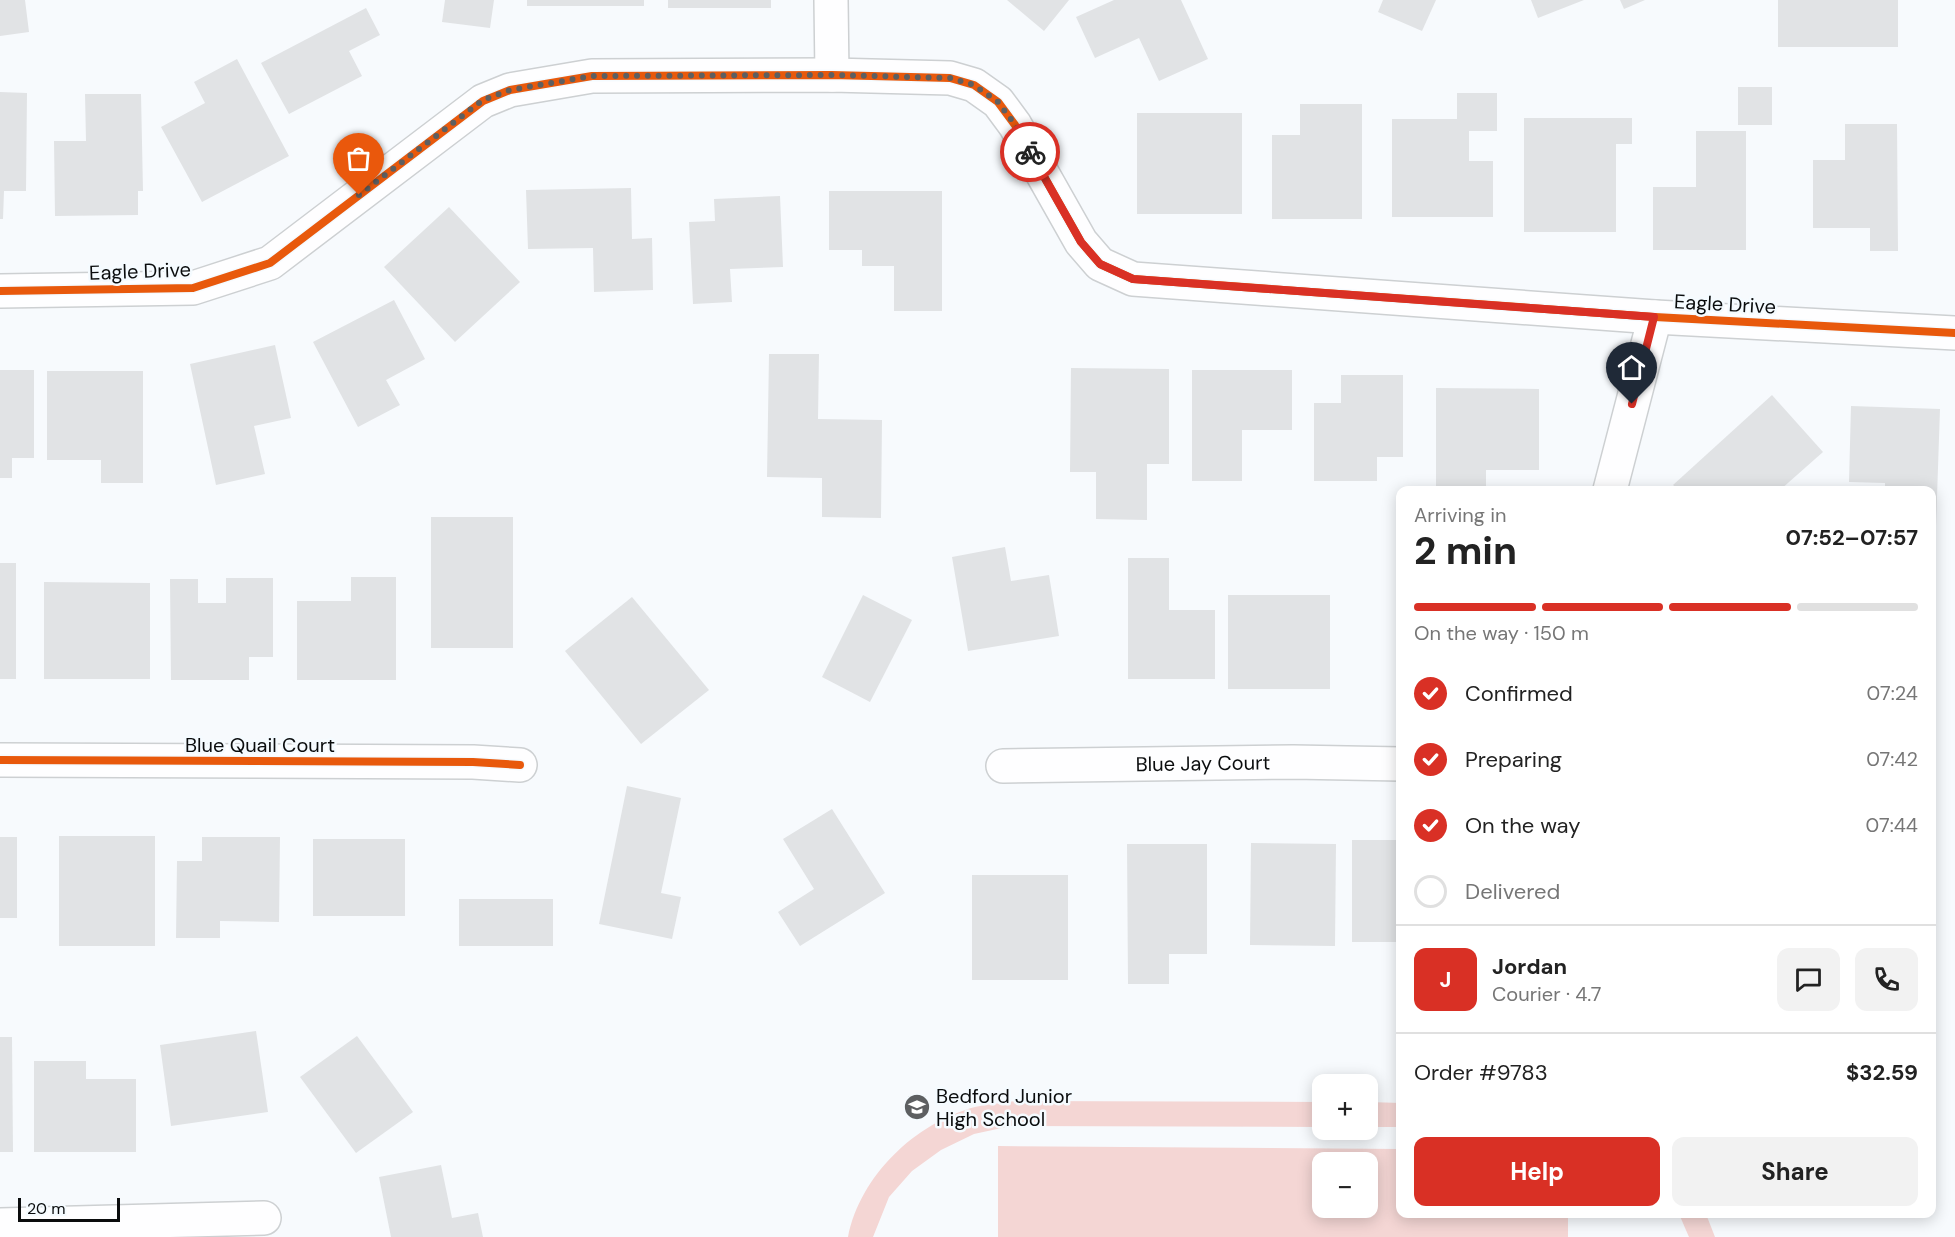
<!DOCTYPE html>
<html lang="en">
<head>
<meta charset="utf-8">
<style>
	body { margin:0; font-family:"DM Sans",sans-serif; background:#f2f2f2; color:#222; height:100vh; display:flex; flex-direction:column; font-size:22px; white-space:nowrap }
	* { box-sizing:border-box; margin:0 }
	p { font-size:20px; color:#767676 }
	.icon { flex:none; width:33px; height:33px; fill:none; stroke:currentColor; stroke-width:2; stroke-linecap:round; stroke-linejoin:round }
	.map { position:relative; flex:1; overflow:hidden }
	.sheet { position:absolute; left:1396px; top:486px; width:540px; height:732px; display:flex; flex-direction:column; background:#fff; border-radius:12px; box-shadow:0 3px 15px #0003 }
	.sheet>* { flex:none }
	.buttons { position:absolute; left:1312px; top:1074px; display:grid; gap:12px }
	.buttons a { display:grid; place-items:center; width:66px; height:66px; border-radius:12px; background:#fff; box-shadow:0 3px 15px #0003; font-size:30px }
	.scale { position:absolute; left:18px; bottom:15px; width:102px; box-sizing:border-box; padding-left:6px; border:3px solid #0a0c0d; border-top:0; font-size:16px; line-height:21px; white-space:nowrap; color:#0a0c0d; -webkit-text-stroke:4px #f5fbff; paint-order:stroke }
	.pin { position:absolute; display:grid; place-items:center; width:51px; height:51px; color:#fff; margin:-62px -26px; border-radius:50% 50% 50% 0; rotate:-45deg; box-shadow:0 0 6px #0007 }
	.pin .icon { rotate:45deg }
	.courier { position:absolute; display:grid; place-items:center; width:60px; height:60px; margin:-30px; border:4px solid #d93025; border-radius:50%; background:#fff; color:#222; box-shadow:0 2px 8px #0007 }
	.overview em { font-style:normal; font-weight:700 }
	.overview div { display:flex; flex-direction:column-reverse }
	.overview { display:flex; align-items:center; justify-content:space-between; height:102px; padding:0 18px }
	h1 { font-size:39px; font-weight:700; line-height:45px }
	.bar { display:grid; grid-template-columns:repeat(4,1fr); gap:9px 6px; align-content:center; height:72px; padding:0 18px }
	.bar i { height:8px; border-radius:4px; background:#e0e0e0 }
	.bar .on { background:#d93025 }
	.bar p { grid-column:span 4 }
	.line { display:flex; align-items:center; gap:15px; padding:0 18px; border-top:2px solid #e0e0e0 }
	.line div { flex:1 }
	.round { display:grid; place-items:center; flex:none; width:63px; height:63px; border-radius:12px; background:#f2f2f2 }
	ol { padding:0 18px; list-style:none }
	li { display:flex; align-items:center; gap:18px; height:66px }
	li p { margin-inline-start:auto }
	li .icon { padding:6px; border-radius:50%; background:#d93025; color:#fff; stroke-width:4 }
	li:last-child { color:#767676 }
	li i { width:33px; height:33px; border:3px solid #e0e0e0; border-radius:50% }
	.primary-button { display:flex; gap:12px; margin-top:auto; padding:12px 18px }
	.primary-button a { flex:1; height:69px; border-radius:12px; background:#d93025; color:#fff; font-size:24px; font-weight:700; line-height:69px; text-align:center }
	.primary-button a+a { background:#f2f2f2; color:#222 }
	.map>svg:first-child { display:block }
	.green { fill:#f4d6d4; fill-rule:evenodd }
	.building { fill:#e1e3e5 }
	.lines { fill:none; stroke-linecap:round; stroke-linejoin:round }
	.minor-casing { stroke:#cdd0d2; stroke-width:36 }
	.minor { stroke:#fefeff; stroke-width:33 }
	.cycleway-casing { stroke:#f5fbff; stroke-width:11 }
	.cycleway { stroke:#e8590c; stroke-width:8 }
	.done { stroke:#5d5f61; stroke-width:6; stroke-dasharray:0 10.8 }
	.route { stroke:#d93025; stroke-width:8 }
	.labels { text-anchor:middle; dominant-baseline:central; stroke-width:5; stroke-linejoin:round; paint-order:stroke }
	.street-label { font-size:20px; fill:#0a0c0d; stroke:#f5fbff }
	.poi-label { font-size:20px; fill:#0a0c0d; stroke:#f5fbff; text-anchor:start }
</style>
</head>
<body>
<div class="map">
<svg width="1955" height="1237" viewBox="0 0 1955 1237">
	<rect width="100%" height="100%" fill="#f7fafd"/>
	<!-- green -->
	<g class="green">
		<path d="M 1016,1101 L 1323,1102 L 1323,1127 L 1011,1126 L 974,1134 L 941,1150 L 912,1171 L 889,1197 L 873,1237 L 848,1237 C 860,1176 915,1123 975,1107 C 988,1104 1002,1103 1016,1101 Z"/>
		<path d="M 1368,1102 L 1401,1103 L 1401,1127 L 1368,1127 Z"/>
		<path d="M 998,1146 L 1401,1149 L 1401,1214 L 1568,1214 L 1568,1237 L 998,1237 ZM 1368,1162 L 1368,1208 L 1323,1208 L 1323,1162 Z"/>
		<path d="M 1679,1214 L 1706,1214 L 1715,1237 L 1689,1237 Z"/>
	</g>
	<!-- building -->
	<g class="building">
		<path d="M 0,0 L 25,0 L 29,32 L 0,36 Z"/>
		<path d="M 445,0 L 494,0 L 490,28 L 442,22 Z"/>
		<rect x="527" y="0" width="117" height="6"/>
		<rect x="668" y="0" width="103" height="8"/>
		<path d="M 1007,0 L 1069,0 L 1044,31 Z"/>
		<path d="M 1114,0 L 1181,0 L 1208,59 L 1159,81 L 1139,38 L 1095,58 L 1076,17 Z"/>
		<path d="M 1383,0 L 1436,0 L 1422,31 L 1378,12 Z"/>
		<path d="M 1531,0 L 1584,0 L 1538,18 Z"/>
		<path d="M 1620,0 L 1645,0 L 1624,9 Z"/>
		<rect x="1778" y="0" width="120" height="47"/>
		<path d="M 366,8 L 380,35 L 349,51 L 362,76 L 289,114 L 261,63 Z"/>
		<path d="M 237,59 L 289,156 L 202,202 L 161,127 L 205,103 L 194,82 Z"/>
		<rect x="1738" y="87" width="34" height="38"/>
		<path d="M 0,92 L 27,93 L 26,191 L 4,191 L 3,219 L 0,219 Z"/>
		<path d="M 1457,93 L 1497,93 L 1497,131 L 1469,131 L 1469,161 L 1493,161 L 1493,217 L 1392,217 L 1392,119 L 1457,119 Z"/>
		<path d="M 85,94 L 141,94 L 143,191 L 138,191 L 138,215 L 55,216 L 54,141 L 86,141 Z"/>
		<path d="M 1300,104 L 1362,104 L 1362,219 L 1272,219 L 1272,135 L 1300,135 Z"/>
		<rect x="1137" y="113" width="105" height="101"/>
		<path d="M 1524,118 L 1632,118 L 1632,144 L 1616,144 L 1616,232 L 1524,232 Z"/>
		<path d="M 1845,124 L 1897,124 L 1898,251 L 1870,251 L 1870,228 L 1813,228 L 1813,160 L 1845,160 Z"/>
		<path d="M 1696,131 L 1746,131 L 1746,250 L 1653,250 L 1653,187 L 1696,187 Z"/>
		<path d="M 631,188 L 632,239 L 652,238 L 653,290 L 594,292 L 593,248 L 528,249 L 526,190 Z"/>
		<path d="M 829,191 L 942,191 L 942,311 L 894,311 L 894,266 L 862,266 L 862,250 L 829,250 Z"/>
		<path d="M 780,196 L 783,267 L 730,269 L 732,302 L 693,304 L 689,222 L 715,221 L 714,199 Z"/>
		<path d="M 449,207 L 520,282 L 455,342 L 384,267 Z"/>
		<path d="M 394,300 L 425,359 L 386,380 L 400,405 L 358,427 L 313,342 Z"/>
		<path d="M 275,345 L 291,418 L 254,426 L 265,474 L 216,485 L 190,364 Z"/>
		<path d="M 769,354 L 819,354 L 818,419 L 882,420 L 881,518 L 822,517 L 822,478 L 767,477 Z"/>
		<path d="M 1071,368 L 1169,369 L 1169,464 L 1147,464 L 1147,520 L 1096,519 L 1096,472 L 1070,472 Z"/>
		<path d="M 0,370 L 34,370 L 34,458 L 12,458 L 12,478 L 0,478 Z"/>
		<path d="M 1192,370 L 1292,370 L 1292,430 L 1242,430 L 1242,481 L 1192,481 Z"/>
		<path d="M 47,371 L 143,371 L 143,483 L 101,483 L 101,460 L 47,460 Z"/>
		<path d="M 1341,375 L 1403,375 L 1403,457 L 1377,457 L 1377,481 L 1314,481 L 1314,403 L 1341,403 Z"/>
		<path d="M 1436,388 L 1539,389 L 1539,470 L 1486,470 L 1486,490 L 1436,490 Z"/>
		<path d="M 1772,395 L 1823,452 L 1780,490 L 1679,490 L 1673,485 Z"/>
		<path d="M 1851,406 L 1940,409 L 1936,526 L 1932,526 L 1932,490 L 1885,490 L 1885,483 L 1849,482 Z"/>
		<rect x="431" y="517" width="82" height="131"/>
		<path d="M 1005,547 L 1011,581 L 1049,575 L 1059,636 L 968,651 L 952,557 Z"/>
		<path d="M 1128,558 L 1169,558 L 1169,610 L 1215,610 L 1215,679 L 1128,679 Z"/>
		<rect x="0" y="563" width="16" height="116"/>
		<path d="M 351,577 L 396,577 L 396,680 L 297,680 L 297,601 L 351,601 Z"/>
		<path d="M 226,578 L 273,578 L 273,657 L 249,657 L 249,680 L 171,680 L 170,579 L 198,579 L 198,603 L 226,603 Z"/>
		<path d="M 44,582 L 150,583 L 150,679 L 44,679 Z"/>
		<path d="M 863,595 L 912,620 L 870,702 L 822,677 Z"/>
		<rect x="1228" y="595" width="102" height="94"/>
		<path d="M 632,597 L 709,690 L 641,744 L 565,651 Z"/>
		<path d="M 627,786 L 681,798 L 661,893 L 681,897 L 672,939 L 599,924 Z"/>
		<path d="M 832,809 L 885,893 L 800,946 L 778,912 L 814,889 L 783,839 Z"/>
		<rect x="59" y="836" width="96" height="110"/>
		<rect x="0" y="837" width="17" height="81"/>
		<path d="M 202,837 L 280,837 L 279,922 L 220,921 L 220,938 L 176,938 L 177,861 L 202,861 Z"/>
		<rect x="313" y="839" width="92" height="77"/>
		<rect x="1352" y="840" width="49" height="102"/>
		<path d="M 1251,843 L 1336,844 L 1335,946 L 1250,945 Z"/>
		<path d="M 1127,844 L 1207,844 L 1207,954 L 1169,954 L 1169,984 L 1128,984 Z"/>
		<rect x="972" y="875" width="96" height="105"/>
		<rect x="459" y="899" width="94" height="47"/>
		<path d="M 256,1031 L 268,1112 L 171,1126 L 160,1045 Z"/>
		<path d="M 357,1036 L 413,1112 L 356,1153 L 300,1077 Z"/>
		<path d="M 0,1037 L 12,1037 L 13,1152 L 0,1152 Z"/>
		<path d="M 34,1061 L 86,1061 L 86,1079 L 136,1079 L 136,1152 L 34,1152 Z"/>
		<path d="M 441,1165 L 452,1218 L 478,1213 L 483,1237 L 391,1237 L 379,1177 Z"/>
	</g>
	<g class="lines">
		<!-- minor casing -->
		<g class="minor-casing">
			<g id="minor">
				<path d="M 831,0 L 832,75"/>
				<path d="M 0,291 L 193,288 L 270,263 L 483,101 L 510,90 L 592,76 L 832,75 L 950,78 L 974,85 L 998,102 L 1015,125 L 1081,242 L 1100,264 L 1133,279 L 1655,317 L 1955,333"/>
				<path d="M 1610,490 L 1655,317"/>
				<path d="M 0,760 L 473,762 L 520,765"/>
				<path id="s1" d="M 1003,766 L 1293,762 L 1401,764"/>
				<path d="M 0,1225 L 264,1218"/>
			</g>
		</g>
		<!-- minor -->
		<use href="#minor" class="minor"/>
		<!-- cycleway casing -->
		<g class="cycleway-casing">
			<g id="cycleway">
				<path d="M 0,291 L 193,288 L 270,263 L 483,101 L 510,90 L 592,76 L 832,75 L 950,78 L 974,85 L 998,102 L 1015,125 L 1081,242 L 1100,264 L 1133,279 L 1655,317 L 1955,333"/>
				<path d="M 0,760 L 473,762 L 520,765"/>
			</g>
		</g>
		<!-- cycleway -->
		<use href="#cycleway" class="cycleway"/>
	</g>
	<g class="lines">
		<!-- done -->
		<path class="done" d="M 359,195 L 483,100 L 510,90 L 592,76 L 832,75 L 950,78 L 974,85 L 998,102 L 1016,126 L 1030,152"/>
		<!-- route -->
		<path class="route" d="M 1030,152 L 1081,242 L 1100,264 L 1133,279 L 1654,317 L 1632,404"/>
	</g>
	<!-- icons -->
	<defs>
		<g id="school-disc" transform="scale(1.35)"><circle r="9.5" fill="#5d5f61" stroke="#f5fbff"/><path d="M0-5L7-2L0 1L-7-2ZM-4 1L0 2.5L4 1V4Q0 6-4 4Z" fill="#fff"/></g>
	</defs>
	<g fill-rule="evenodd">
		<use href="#school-disc" x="917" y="1107"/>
	</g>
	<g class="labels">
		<!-- street labels -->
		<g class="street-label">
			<text transform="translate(140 271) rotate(-2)">Eagle Drive</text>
			<text transform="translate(1725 304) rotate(3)">Eagle Drive</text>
			<text x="260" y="745">Blue Quail Court</text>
			<text stroke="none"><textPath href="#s1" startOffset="200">Blue Jay Court</textPath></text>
		</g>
		<!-- poi labels -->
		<g class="poi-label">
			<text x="936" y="1096">Bedford Junior<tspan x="936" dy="23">High School</tspan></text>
		</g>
	</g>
</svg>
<div class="buttons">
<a>+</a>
<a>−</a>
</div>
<div class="scale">20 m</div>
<div class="pin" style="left:359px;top:195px;background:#ea580c"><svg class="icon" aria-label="bag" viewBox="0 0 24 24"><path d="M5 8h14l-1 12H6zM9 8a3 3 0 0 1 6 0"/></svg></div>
<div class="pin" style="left:1632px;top:404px;background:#1f2937"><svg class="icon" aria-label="home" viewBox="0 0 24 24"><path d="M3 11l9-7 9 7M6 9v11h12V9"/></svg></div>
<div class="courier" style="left:1030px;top:152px"><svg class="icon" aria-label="bike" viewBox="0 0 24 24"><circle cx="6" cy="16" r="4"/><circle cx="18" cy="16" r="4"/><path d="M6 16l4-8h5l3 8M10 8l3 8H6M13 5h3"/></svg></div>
<section class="sheet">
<div class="overview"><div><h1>2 min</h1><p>Arriving in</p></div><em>07:52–07:57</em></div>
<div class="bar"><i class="on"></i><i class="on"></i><i class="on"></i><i></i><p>On the way · 150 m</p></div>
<ol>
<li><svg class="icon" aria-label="check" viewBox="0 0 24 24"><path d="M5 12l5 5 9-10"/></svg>Confirmed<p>07:24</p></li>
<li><svg class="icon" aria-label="check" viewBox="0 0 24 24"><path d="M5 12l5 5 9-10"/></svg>Preparing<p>07:42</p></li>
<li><svg class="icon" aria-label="check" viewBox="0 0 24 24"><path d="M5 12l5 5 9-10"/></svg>On the way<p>07:44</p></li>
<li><i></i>Delivered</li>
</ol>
<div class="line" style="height:108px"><b class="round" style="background:#d93025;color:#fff">J</b><div><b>Jordan</b><p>Courier · 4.7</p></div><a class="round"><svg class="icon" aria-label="chat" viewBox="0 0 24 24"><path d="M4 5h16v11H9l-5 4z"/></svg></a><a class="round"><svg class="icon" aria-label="phone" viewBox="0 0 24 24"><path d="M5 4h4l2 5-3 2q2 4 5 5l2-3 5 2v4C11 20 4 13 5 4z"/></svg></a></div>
<div class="line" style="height:78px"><div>Order #9783</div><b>$32.59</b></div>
<div class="primary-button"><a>Help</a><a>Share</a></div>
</section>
</div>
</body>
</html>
